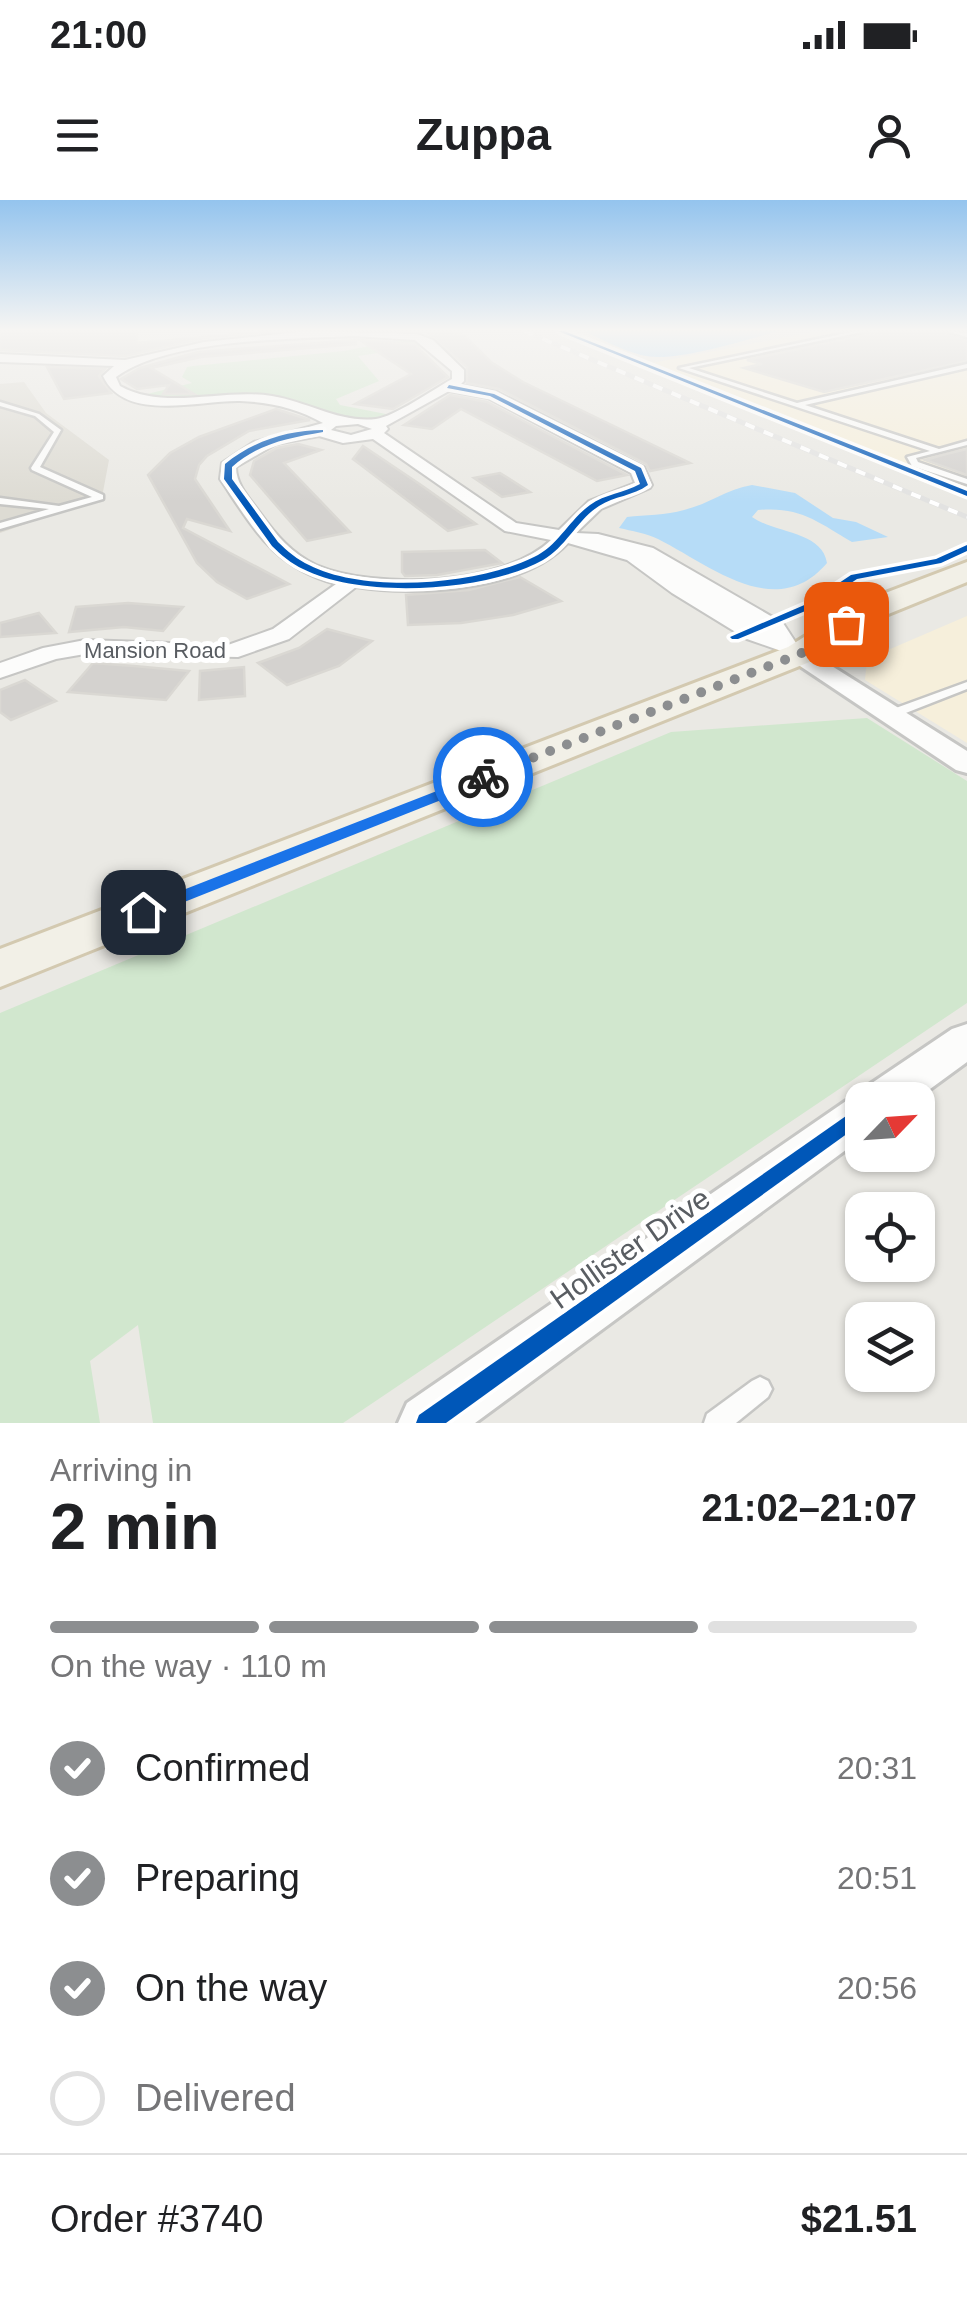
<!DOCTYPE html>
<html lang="en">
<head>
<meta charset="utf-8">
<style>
	body { margin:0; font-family:Arial,sans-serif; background:#f2f2f2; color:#202124; height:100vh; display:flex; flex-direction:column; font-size:38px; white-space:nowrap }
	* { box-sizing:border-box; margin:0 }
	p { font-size:32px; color:#757577 }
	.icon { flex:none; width:55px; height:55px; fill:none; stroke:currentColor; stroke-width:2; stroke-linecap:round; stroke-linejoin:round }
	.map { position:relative; height:1223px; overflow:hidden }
	.sheet { display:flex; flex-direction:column; background:#fff; flex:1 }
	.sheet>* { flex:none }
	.needle { width:65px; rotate:65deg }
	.tools { position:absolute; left:845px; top:882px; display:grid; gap:20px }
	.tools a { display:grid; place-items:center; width:90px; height:90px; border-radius:20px; background:#fff; box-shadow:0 2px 8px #0004; font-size:50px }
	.pin { position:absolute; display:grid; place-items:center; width:85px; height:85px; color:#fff; margin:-42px; border-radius:20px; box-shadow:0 5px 15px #0006 }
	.courier { position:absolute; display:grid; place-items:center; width:100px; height:100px; margin:-50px; border:8px solid #1a73e8; border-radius:50%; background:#fff; color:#222; box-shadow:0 2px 12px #0007 }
	.headline em { font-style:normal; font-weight:600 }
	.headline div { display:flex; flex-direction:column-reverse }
	.headline { display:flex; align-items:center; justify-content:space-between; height:170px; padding:0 50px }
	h1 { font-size:65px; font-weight:600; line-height:75px }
	.bar { display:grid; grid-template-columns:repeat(4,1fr); gap:15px 10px; align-content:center; height:120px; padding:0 50px }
	.bar i { height:12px; border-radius:8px; background:#e0e0e0 }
	.bar .selected { background:#8c8e90 }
	.bar p { grid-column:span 4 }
	.line { display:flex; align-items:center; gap:25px; padding:0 50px; border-top:2px solid #e0e0e0 }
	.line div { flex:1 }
	ol { padding:0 50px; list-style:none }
	li { display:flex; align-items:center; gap:30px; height:110px }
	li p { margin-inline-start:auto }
	li .icon { padding:10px; border-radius:50%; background:#8c8e90; color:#fff; stroke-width:4 }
	li:last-child { color:#757577 }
	li i { width:55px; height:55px; border:5px solid #e0e0e0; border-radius:50% }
	.status { display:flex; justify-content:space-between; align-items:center; height:70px; padding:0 50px; background:#fff; direction:ltr }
	.status svg { height:28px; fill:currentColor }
	header { display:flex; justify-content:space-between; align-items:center; height:130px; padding:0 50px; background:#fff; font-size:45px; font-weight:600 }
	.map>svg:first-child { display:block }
	.commercial { fill:#f6efdb }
	.education { fill:#dddbd3 }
	.green { fill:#d1e7ce }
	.water { fill:#b6dcf7 }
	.building { fill:#d4d2cf; stroke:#dad8d3; stroke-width:2.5 }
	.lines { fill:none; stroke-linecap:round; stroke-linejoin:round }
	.service-casing { stroke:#c6c6c4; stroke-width:5 }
	.minor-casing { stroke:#c6c6c4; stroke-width:4 }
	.tertiary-casing { stroke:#c6c6c4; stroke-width:6 }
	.primary-casing { stroke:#d3c9b0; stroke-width:6 }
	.service { fill:#fcfcfb; fill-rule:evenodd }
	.minor { fill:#fcfcfb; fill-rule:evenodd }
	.tertiary { fill:#fcfcfb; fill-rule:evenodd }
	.primary { fill:#f2f0e7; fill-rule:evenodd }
	.rail-casing { stroke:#e2e2e1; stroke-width:5 }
	.rail { stroke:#fff; stroke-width:4; stroke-dasharray:10; stroke-linecap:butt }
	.cycleway-casing { stroke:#fff; stroke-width:7 }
	.cycleway { fill:#0057b8; fill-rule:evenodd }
	.route { fill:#1a73e8 }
	.done { stroke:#8c8e90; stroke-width:10; stroke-dasharray:0 18 }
	.labels { text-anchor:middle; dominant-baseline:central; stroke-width:10; stroke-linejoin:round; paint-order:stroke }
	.far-street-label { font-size:22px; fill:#595d62; stroke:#fff }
	.near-street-label { font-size:30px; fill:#595d62; stroke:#fff }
</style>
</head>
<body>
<div class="status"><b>21:00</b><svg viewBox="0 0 49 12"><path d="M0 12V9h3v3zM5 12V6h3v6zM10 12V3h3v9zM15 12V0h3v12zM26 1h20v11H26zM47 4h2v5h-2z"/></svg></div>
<header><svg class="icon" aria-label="menu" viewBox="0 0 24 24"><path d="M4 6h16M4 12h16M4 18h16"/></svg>Zuppa<svg class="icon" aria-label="person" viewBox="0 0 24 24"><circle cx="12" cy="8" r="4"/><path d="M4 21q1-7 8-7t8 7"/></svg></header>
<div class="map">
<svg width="967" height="1223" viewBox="0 0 967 1223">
	<rect width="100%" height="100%" fill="#eae9e4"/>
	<!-- commercial -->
	<g class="commercial">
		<path d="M 817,131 L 967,131 L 967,294 L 647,164 Z"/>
		<path d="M 967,416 L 967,543 L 865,480 L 867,459 Z"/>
	</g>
	<!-- education -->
	<path class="education" d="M 24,182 L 46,213 L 109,260 L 102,297 L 0,333 L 0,184 Z"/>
	<!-- green -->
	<g class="green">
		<path d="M 411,138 L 424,146 L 358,156 L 379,181 L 336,199 L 340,205 L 391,215 L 366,220 L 329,216 L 294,201 L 263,196 L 139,196 L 192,183 L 182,177 L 187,167 L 193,166 L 344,151 Z"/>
		<path d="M 867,518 L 967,581 L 967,803 L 343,1223 L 153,1223 L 138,1125 L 90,1161 L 100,1223 L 0,1223 L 0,813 L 671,532 Z"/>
	</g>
	<!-- water -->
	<g class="water">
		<path d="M 583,131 L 780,131 C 746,139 674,164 641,155 C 621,150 602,139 583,131 Z"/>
		<path d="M 752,285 L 795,293 L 833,318 L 856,322 L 888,337 L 852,342 C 818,322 800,306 758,310 L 752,317 C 776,334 822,331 827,363 C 776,423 710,365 658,339 C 646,333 632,331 619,328 L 627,317 C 645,315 666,315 684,310 C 709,304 727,289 752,285 Z"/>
	</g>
	<!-- building -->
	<g class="building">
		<path d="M 0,131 L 137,131 L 137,143 L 273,131 L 204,138 L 125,156 L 0,150 Z"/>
		<path d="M 451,131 L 465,136 L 491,162 L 523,182 L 690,263 L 650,271 L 646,264 L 499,189 L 467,183 L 467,167 L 429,134 Z"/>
		<path d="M 883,131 L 946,132 L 967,140 L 967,161 L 824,192 L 744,168 L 762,164 L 747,160 Z"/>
		<path d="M 356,140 L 356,144 L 201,157 L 151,168 L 194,194 L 163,194 L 169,185 L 137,189 L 121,179 L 140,168 L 198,152 Z"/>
		<path d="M 360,140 L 414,144 L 448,177 L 393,209 L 355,204 L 411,174 Z"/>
		<path d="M 47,167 L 105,169 L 99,176 L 111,193 L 64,199 Z"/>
		<path d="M 450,195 L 487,202 L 627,275 L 597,281 L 461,209 L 432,229 L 404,225 Z"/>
		<path d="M 276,209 L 310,220 L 249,231 L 207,256 L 199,265 L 195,279 L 230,331 L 187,319 L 183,328 L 289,384 L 247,399 L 217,382 L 197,363 L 148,275 L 170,253 L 199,237 Z"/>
		<path d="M 298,244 L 321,250 L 284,263 L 350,332 L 307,341 L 250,275 L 254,261 L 277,248 Z"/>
		<path d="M 363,246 L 421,285 L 476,324 L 448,331 L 353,259 Z"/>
		<path d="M 967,249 L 967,275 L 925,260 L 946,254 Z"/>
		<path d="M 500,273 L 530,292 L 502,297 L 474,278 Z"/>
		<path d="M 485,350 L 502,363 L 437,375 L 405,376 L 402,372 L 402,352 Z"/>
		<path d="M 520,377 L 561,401 L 513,415 L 461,423 L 408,425 L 406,395 L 469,390 Z"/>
		<path d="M 128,403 L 183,407 L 163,431 L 124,427 L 69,432 L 76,407 Z"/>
		<path d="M 39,413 L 56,433 L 0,437 L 0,423 Z"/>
		<path d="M 327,429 L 372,441 L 339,466 L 287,485 L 258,463 L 299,448 Z"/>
		<path d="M 93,463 L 134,466 L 189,471 L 166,500 L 68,492 Z"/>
		<path d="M 244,467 L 245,496 L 199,500 L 200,471 Z"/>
		<path d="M 25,480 L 56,501 L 11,520 L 0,512 L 0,490 Z"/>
	</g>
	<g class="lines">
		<!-- service casing -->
		<g class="service-casing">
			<g id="service">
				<path d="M 856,131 L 867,131 L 689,168 L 797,203 L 967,164 L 967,168 L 805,205 L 939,249 L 967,241 L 967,245 L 916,258 L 918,262 L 967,279 L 967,284 L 912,266 L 907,257 L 930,251 L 679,168 Z"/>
				<path d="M 949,131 L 967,133 L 967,137 L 950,132 Z"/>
				<path d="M 0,202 L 39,214 L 61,230 L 40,267 L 103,295 L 103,299 L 0,329 L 0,323 L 49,309 L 0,304 L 0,298 L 59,306 L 92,297 L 32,270 L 31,268 L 54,232 L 35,216 L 0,206 Z"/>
				<path d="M 967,482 L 967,489 L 893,518 L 889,519 L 883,515 L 885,512 Z"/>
				<path d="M 760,1177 L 768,1181 L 772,1189 L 768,1197 L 736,1223 L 704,1223 L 707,1214 L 752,1181 Z"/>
			</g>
		</g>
		<!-- minor casing -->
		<g class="minor-casing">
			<path id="minor" d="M 307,131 L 417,134 L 433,140 L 464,170 L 464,181 L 460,185 L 497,192 L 644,267 L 652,285 L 650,288 L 601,309 L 576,333 L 598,334 L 653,348 L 783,423 L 798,446 L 787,453 L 747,439 L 672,393 L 627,360 L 568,343 C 524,391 417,397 356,387 L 289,439 L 238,457 L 85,454 L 56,459 L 0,478 L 0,463 L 43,448 L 85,440 L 228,445 L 273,429 L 336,384 C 273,367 254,329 220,279 L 222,263 L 254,242 L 323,223 C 297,208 269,202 240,201 C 198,200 125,223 103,176 L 114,166 L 0,162 L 0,154 L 125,160 L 204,142 ZM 354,136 L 415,140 L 452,171 L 452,179 C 434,189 394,217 376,219 C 339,223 309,202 272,196 C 224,188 164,211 120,186 L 116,177 C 167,139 290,139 354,136 ZM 449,191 L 488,198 L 631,273 L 635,283 L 589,301 L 559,330 L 516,323 L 384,233 L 388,229 L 386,226 ZM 358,224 L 372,229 L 351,235 L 331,230 L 336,226 ZM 319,236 L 343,243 L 373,239 L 505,331 L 551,340 C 503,386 375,390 316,365 C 292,354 275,334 260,313 C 250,299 236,285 236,267 L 276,244 Z"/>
		</g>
		<!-- tertiary casing -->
		<g class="tertiary-casing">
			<g id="tertiary">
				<path d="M 800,446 L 967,551 L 967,573 L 956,570 L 791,460 L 787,454 Z"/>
				<path d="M 967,824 L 967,862 L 915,900 L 862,900 L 862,938 L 475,1223 L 398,1223 L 407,1203 L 846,901 L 862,896 L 866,887 L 952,829 Z"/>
			</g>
		</g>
		<!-- primary casing -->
		<g class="primary-casing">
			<path id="primary" d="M 967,362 L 967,382 L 881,417 L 812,461 L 0,787 L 0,749 L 788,447 L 859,403 Z"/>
		</g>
		<!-- service -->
		<use href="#service" class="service"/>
		<!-- minor -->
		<use href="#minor" class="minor"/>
		<!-- tertiary -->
		<use href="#tertiary" class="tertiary"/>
		<!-- primary -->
		<use href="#primary" class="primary"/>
		<!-- rail casing -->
		<g class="rail-casing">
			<path id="rail" d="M 524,131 L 967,317"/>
		</g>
		<!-- rail -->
		<use href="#rail" class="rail"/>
		<!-- cycleway casing -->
		<g class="cycleway-casing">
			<g id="cycleway">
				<path d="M 558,131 L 564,131 L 967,291 L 967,296 Z"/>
				<path d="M 449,185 L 494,194 L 641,268 L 648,285 C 633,296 614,296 599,306 C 577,320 566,347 543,360 C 486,392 361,399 303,369 C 292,364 281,355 272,346 L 224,279 L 225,264 C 253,241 288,230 323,230 L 323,232 C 289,238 259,243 232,267 L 232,279 L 278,342 C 287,351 298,360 309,365 C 365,394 479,385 534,357 C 558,346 569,320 590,305 C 605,294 624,293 640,284 L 635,271 L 490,196 L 447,188 Z"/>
				<path d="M 967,345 L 967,351 L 941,363 L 857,379 L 815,407 L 738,439 L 732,439 L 730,437 L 809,403 L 851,375 L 936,359 Z"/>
				<path d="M 862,907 L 862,923 L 446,1223 L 416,1223 L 419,1215 L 856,909 Z"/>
			</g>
		</g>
		<!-- cycleway -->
		<use href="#cycleway" class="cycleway"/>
	</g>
	<!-- sky -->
	<linearGradient id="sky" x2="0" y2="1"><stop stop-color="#94c4ee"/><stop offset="0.43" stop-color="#f6f5f3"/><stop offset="1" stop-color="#f6f5f3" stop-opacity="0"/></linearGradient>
	<rect width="967" height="302" fill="url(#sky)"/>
	<!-- route -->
	<path class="route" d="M 483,573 L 489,574 L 489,581 L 149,716 L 137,716 L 134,712 L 137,708 Z"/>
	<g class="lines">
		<!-- done -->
		<path class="done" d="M 483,577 L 800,454 L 846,424"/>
	</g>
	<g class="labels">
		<!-- far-street labels -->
		<g class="far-street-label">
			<text x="155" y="450">Mansion Road</text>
		</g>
		<!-- near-street labels -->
		<g class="near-street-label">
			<text transform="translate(630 1048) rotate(-35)">Hollister Drive</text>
		</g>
	</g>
</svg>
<div class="tools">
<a><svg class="needle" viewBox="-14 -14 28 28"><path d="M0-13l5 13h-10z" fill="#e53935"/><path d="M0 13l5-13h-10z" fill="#757577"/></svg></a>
<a><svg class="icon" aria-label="locate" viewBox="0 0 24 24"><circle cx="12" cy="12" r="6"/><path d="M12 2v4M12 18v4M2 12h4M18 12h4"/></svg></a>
<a><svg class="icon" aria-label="layers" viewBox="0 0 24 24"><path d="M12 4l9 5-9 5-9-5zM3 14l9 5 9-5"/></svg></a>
</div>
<div class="pin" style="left:846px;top:424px;background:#ea580c"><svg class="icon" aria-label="bag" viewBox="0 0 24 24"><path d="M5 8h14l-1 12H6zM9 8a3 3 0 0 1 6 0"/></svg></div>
<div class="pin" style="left:143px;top:712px;background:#1f2937"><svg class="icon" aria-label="home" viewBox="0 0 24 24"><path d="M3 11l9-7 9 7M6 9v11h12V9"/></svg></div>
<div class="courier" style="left:483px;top:577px"><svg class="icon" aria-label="bike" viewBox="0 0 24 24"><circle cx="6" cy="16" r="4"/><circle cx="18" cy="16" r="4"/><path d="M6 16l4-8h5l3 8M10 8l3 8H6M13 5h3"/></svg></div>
</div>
<section class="sheet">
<div class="headline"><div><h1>2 min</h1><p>Arriving in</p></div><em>21:02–21:07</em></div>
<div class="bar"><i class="selected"></i><i class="selected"></i><i class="selected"></i><i></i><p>On the way · 110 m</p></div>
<ol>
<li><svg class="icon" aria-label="check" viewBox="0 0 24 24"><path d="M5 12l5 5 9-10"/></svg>Confirmed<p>20:31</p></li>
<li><svg class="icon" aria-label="check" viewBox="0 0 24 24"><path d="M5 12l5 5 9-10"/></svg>Preparing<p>20:51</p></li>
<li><svg class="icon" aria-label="check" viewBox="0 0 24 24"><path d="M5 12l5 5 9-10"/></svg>On the way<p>20:56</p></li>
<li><i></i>Delivered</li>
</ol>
<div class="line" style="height:130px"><div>Order #3740</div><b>$21.51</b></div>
</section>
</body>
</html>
